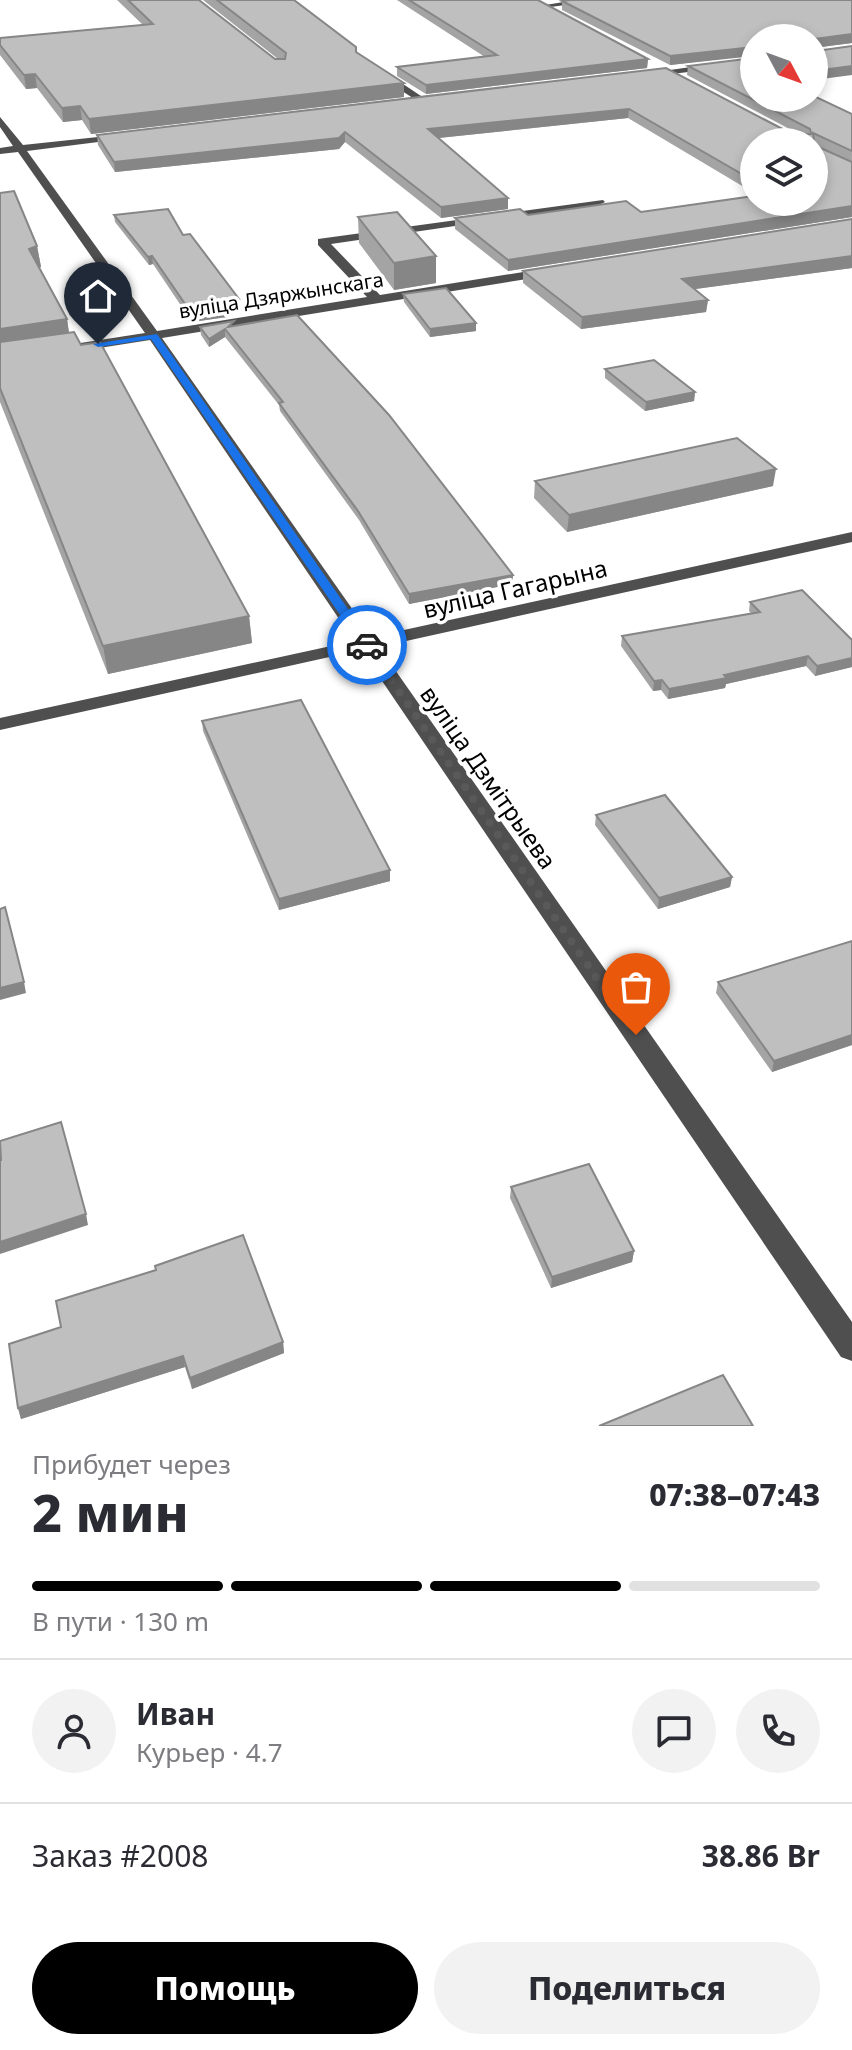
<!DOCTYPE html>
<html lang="ru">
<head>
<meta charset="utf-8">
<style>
	body { margin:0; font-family:"Noto Sans",sans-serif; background:#f2f2f3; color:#2b2b33; height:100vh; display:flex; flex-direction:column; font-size:30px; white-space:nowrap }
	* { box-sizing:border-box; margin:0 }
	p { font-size:26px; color:#7c7c81 }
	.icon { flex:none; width:44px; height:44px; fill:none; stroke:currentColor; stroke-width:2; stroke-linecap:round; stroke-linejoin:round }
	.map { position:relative; height:1426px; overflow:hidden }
	.side { display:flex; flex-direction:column; background:#fff; flex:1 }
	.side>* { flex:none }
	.needle { width:52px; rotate:131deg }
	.controls { position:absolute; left:740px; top:24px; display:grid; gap:16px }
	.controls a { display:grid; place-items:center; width:88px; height:88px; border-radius:50%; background:#fff; box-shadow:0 4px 12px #0003; font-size:40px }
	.pin { position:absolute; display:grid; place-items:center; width:68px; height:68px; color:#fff; margin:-82px -34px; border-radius:50% 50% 50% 0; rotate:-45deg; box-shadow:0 0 8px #0007 }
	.pin .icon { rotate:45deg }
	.courier { position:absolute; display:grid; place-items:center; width:80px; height:80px; margin:-40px; border:6px solid #1a73e8; border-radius:50%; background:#fff; color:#222; box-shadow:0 2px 10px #0007 }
	.headline em { font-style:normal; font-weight:800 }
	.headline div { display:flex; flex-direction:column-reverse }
	.headline { display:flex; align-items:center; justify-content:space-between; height:136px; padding:0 32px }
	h1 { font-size:52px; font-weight:800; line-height:60px }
	.bar { display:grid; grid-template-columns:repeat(4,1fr); gap:12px 8px; align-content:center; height:96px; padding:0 32px }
	.bar i { height:10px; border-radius:6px; background:#e1e1e2 }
	.bar .active { background:#000 }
	.bar p { grid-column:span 4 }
	.line { display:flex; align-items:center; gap:20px; padding:0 32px; border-top:2px solid #e1e1e2 }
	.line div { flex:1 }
	.round { display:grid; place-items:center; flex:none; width:84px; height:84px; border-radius:42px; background:#f2f2f3 }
	.button { display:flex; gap:16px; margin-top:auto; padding:16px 32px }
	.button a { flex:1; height:92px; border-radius:48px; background:#000; color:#fff; font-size:32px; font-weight:800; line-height:92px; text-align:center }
	.button a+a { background:#f2f2f3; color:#2b2b33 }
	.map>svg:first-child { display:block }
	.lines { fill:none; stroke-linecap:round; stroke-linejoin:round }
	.minor { fill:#4f4f4f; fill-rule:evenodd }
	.wall { fill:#a4a4a4 }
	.shaded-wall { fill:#868686 }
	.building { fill:#bfbfbf; stroke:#868686; stroke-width:2 }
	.route { fill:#1a73e8 }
	.done { stroke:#595959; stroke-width:8; stroke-dasharray:0 14.4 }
	.labels { text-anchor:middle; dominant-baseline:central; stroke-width:7; stroke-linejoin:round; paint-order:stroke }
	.far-street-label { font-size:20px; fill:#000; stroke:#fff }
	.street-label { font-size:24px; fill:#000; stroke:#fff }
</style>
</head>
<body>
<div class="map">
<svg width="852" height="1426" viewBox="0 0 852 1426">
	<rect width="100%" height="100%" fill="#fff"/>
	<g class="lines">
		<!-- minor -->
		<g class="minor">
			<path d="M 576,0 L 603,0 L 543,8 L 539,6 Z"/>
			<path d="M 754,58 L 754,64 L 647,77 L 642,74 Z"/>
			<path d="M 379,72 L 385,72 L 427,100 L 419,102 L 379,76 Z"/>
			<path d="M 0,117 L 23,145 L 126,134 L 122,139 L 27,151 L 157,331 L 367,297 L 318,245 L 318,239 L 603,200 L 605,202 L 599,205 L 331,244 L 380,295 L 548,268 L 554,272 L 552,275 L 162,338 L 372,637 L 852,532 L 852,542 L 379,647 L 852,1322 L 852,1361 L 841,1357 L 361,650 L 0,730 L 0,718 L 354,641 L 150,340 L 74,352 L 67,348 L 74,344 L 145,333 L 18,152 L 0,154 L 0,148 L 13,146 L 0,127 Z"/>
		</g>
	</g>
	<!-- wall -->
	<g class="wall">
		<path d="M 117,0 L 199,0 L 275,59 L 278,59 L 203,0 L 294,0 L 356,52 L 404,97 L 91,134 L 82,120 L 63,122 L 37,88 L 26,89 L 0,55 L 0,38 L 143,25 Z"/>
		<path d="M 397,0 L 538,0 L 648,59 L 647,68 L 426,94 L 397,76 L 397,67 L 485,57 Z"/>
		<path d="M 852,0 L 852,45 L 852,43 L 670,65 L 562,10 L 562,1 Z"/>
		<path d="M 688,66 L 814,85 L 816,96 L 814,96 L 852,114 L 852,217 L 508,271 L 455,229 L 455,218 L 641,212 L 814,202 L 754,142 L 754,193 L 628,118 L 439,138 L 508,209 L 441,218 L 345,142 L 339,149 L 115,172 L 98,145 L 97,135 L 666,68 L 794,135 L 799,134 L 687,75 Z"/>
		<path d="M 0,193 L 37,246 L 41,267 L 39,268 L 67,319 L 69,332 L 81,345 L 249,616 L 252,643 L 108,674 L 0,402 Z"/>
		<path d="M 114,215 L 183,235 L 240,307 L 227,309 L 227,317 L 192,322 L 153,264 L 149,265 L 115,222 Z"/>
		<path d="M 358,217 L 436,256 L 436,283 L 394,290 L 359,243 Z"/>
		<path d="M 852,219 L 852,268 L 694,289 L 708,300 L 706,312 L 581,329 L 523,283 L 523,271 Z"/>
		<path d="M 403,294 L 476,331 L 430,337 L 404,302 Z"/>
		<path d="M 234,326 L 513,575 L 512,584 L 409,604 L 359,520 L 280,411 L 279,405 L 225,337 L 209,347 L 201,335 L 200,327 Z"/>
		<path d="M 605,369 L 695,392 L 694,401 L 645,411 L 605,378 Z"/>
		<path d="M 535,481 L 773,486 L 567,532 L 534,498 Z"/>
		<path d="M 750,602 L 852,640 L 852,667 L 815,676 L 806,666 L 726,684 L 725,688 L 668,699 L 661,690 L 653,691 L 621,646 L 622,636 L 751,613 L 749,611 Z"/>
		<path d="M 202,721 L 390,881 L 279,910 L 203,731 Z"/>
		<path d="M 596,815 L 732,877 L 730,887 L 658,909 L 595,825 Z"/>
		<path d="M 852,941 L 852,1045 L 772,1072 L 716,993 L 718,982 Z"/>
		<path d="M 511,1187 L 634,1251 L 632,1262 L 551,1288 L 510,1198 Z"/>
		<path d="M 283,1342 L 284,1353 L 192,1389 L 185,1367 L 21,1419 L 18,1408 L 9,1344 Z"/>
	</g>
	<!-- shaded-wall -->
	<g class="shaded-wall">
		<path d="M 852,34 L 852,43 L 814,48 L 815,39 Z"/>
		<path d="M 754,47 L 754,56 L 670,65 L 670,56 Z"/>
		<path d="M 648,59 L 647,68 L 426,94 L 426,85 Z"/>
		<path d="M 852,66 L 852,75 L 814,80 L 814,71 Z"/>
		<path d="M 35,74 L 37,88 L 26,89 L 24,75 Z"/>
		<path d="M 404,83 L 404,97 L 91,134 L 89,119 Z"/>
		<path d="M 80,106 L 82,120 L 63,122 L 62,108 Z"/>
		<path d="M 629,109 L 628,118 L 428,139 L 428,129 Z"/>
		<path d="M 345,132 L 345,142 L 339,149 L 115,172 L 114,162 Z"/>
		<path d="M 508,198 L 508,209 L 441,218 L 441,207 Z"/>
		<path d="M 852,206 L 852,217 L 508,271 L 508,260 Z"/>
		<path d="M 37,246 L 41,267 L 32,270 L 29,249 Z"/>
		<path d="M 152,256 L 153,264 L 149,265 L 148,257 Z"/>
		<path d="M 436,256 L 436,283 L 394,290 L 394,263 Z"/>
		<path d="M 852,256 L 852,268 L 681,291 L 682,279 Z"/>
		<path d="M 239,299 L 240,307 L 227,309 L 227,317 L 192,322 L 192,314 L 222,301 Z"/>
		<path d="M 708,300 L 706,312 L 581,329 L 582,317 Z"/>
		<path d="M 67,319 L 70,342 L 0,353 L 0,329 Z"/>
		<path d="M 476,323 L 476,331 L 430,337 L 430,329 Z"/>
		<path d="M 225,329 L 225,337 L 209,347 L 209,339 Z"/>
		<path d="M 695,392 L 694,401 L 645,411 L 646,402 Z"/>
		<path d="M 776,469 L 773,486 L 567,532 L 569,515 Z"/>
		<path d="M 513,575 L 512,584 L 409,604 L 409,594 Z"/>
		<path d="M 249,616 L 252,643 L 108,674 L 103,646 Z"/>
		<path d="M 808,656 L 806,666 L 726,684 L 725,688 L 668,699 L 669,689 L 724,675 Z"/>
		<path d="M 852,658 L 852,667 L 815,676 L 817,666 Z"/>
		<path d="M 662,680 L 661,690 L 653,691 L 654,681 Z"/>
		<path d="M 390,870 L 390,881 L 279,910 L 279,899 Z"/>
		<path d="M 732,877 L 730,887 L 658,909 L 659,898 Z"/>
		<path d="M 24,982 L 26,993 L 0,1000 L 0,988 Z"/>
		<path d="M 852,1035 L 852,1045 L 772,1072 L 774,1061 Z"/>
		<path d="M 86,1214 L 88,1225 L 0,1254 L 0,1242 Z"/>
		<path d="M 634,1251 L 632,1262 L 551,1288 L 552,1277 Z"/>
		<path d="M 283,1342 L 284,1353 L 192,1389 L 190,1378 Z"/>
		<path d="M 183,1356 L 185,1367 L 21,1419 L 18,1408 Z"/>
	</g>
	<!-- building -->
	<g class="building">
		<path d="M 128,0 L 199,0 L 275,59 L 285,59 L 286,53 L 217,0 L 294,0 L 356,47 L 356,52 L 404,83 L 89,119 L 80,106 L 62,108 L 35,74 L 24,75 L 0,45 L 0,38 L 153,24 Z"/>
		<path d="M 409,0 L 538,0 L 648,59 L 426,85 L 397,67 L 497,55 Z"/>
		<path d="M 571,0 L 852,0 L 852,34 L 815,39 L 814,42 L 814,38 L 754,38 L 754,47 L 670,56 L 562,1 Z"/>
		<path d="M 852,46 L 852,66 L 814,71 L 814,50 L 816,51 Z"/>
		<path d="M 754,58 L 754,98 L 814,98 L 814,96 L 852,114 L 852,151 L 813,133 L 814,142 L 754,142 L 754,181 L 629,109 L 428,129 L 508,198 L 441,207 L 345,132 L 339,138 L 114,162 L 97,135 L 666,68 L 794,135 L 811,134 L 810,129 L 688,66 Z"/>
		<path d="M 814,142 L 814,145 L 852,162 L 852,206 L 508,260 L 455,218 L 520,209 L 528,215 L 626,201 L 641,212 L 754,196 L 754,202 L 814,202 Z"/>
		<path d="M 14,191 L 37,246 L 29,249 L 67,319 L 0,329 L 0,193 Z"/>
		<path d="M 168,209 L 183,235 L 190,234 L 239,299 L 222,301 L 227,309 L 192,314 L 152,256 L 148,257 L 114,215 Z"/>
		<path d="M 397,212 L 436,256 L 394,263 L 358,217 Z"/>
		<path d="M 852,219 L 852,256 L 682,279 L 708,300 L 582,317 L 523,271 Z"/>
		<path d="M 446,288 L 476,323 L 430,329 L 403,294 Z"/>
		<path d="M 297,315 L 389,415 L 513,575 L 409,594 L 358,511 L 279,403 L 283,402 L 225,329 L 209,339 L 200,327 L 234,321 L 228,327 Z"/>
		<path d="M 74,332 L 81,345 L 100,342 L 249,616 L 103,646 L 0,388 L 0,342 Z"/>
		<path d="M 654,360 L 695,392 L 646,402 L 605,369 Z"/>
		<path d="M 737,438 L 776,469 L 569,515 L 535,481 Z"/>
		<path d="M 802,590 L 852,640 L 852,658 L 817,666 L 808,656 L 724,675 L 727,678 L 669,689 L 662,680 L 654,681 L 622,636 L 760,612 L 750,602 Z"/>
		<path d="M 301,700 L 390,870 L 279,899 L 202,721 Z"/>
		<path d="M 665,795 L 732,877 L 659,898 L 596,815 Z"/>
		<path d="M 5,907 L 24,982 L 0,988 L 0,909 Z"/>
		<path d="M 852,941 L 852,1035 L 774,1061 L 718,982 Z"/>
		<path d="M 61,1122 L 86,1214 L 0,1242 L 0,1160 L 1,1160 L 0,1141 Z"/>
		<path d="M 589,1164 L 634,1251 L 552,1277 L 511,1187 Z"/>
		<path d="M 243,1235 L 283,1342 L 190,1378 L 183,1356 L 18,1408 L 9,1344 L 61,1327 L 56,1301 L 156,1270 L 155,1266 Z"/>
		<path d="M 723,1375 L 753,1426 L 599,1426 Z"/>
	</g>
	<!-- route -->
	<path class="route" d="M 157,334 L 373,645 L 371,647 L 362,647 L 151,339 L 98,347 L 93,344 Z"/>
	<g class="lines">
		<!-- done -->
		<path class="done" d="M 367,645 L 636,1035"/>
	</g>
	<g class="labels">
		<!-- far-street labels -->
		<g class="far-street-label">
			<text transform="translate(281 295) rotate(-9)">вуліца Дзяржынскага</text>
		</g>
		<!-- street labels -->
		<g class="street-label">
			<text transform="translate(515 588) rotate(-13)">вуліца Гагарына</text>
			<text transform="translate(489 777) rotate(55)">вуліца Дзмітрыева</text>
		</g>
	</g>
</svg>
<div class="controls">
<a><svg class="needle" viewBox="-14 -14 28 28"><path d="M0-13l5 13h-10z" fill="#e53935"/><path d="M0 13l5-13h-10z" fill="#7c7c81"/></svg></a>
<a><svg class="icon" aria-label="layers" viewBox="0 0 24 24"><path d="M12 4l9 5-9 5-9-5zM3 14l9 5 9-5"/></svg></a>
</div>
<div class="pin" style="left:636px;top:1035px;background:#ea580c"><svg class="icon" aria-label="bag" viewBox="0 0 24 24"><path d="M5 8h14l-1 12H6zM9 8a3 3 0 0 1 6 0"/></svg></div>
<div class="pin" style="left:98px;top:344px;background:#1f2937"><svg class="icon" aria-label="home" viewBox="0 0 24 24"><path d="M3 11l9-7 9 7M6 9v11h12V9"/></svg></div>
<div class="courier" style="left:367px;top:645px"><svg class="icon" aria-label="car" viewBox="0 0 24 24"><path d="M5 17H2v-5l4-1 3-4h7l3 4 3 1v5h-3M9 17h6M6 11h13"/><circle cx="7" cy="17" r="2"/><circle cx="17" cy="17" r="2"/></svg></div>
</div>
<section class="side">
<div class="headline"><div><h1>2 мин</h1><p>Прибудет через</p></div><em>07:38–07:43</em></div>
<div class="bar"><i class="active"></i><i class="active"></i><i class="active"></i><i></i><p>В пути · 130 m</p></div>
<div class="line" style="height:144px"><a class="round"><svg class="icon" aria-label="person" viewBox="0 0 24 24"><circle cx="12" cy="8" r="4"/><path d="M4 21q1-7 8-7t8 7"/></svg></a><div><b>Иван</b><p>Курьер · 4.7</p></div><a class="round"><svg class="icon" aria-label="chat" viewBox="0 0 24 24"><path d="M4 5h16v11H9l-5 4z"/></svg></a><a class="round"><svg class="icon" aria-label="phone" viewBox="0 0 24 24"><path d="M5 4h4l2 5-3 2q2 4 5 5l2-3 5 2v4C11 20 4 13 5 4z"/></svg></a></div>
<div class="line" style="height:104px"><div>Заказ #2008</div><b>38.86 Br</b></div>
<div class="button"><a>Помощь</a><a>Поделиться</a></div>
</section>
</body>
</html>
